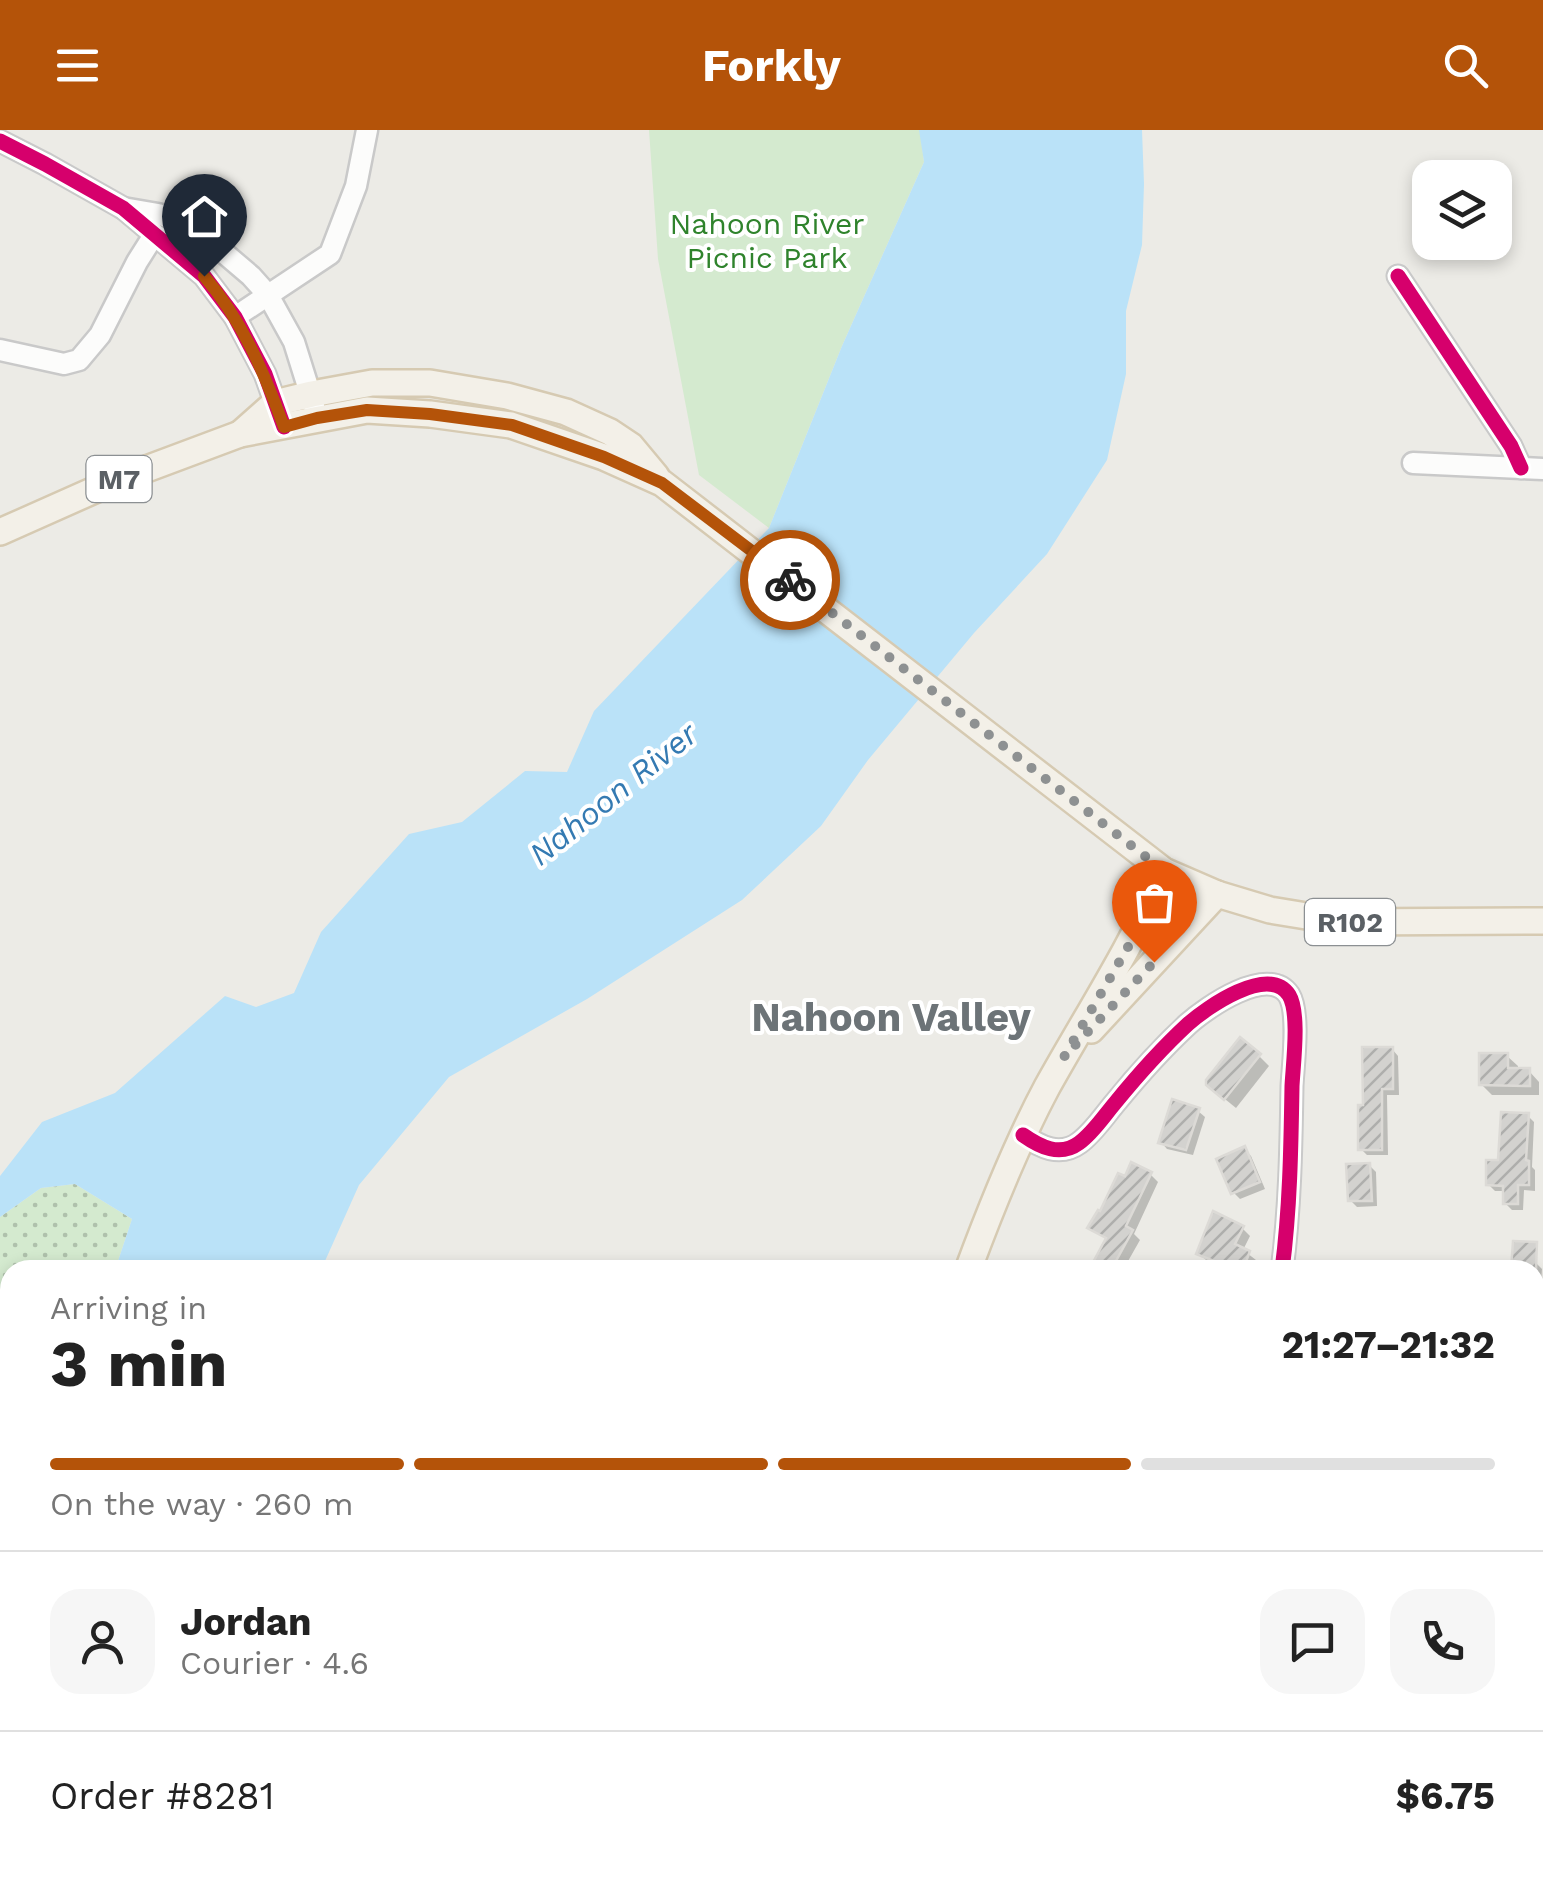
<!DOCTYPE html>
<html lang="en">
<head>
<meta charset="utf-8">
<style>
	body { margin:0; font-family:"Work Sans",sans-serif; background:#f6f6f6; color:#222; height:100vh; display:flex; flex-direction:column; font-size:38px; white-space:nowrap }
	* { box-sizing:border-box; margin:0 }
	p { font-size:32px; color:#767676 }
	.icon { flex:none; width:55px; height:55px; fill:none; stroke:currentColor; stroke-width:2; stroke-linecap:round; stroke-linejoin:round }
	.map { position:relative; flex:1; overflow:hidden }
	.panel { position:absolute; left:0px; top:1130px; width:1545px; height:622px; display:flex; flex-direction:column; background:#fff; border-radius:30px 30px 0 0; box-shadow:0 5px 15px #0003 }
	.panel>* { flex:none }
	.tools { position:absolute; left:1412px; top:30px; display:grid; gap:20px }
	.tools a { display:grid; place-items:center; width:100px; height:100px; border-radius:20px; background:#fff; box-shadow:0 5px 15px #0003; font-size:50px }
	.pin { position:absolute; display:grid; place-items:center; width:85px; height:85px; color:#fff; margin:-102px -42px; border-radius:50% 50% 50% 0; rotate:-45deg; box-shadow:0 0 10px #0007 }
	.pin .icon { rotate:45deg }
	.courier { position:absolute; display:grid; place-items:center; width:100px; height:100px; margin:-50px; border:8px solid #b45309; border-radius:50%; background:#fff; color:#222; box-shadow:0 2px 12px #0007 }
	.overview em { font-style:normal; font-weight:700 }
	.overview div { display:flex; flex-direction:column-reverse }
	.overview { display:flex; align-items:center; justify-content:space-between; height:170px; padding:0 50px }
	h1 { font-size:65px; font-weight:700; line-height:75px }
	.bar { display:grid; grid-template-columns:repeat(4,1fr); gap:15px 10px; align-content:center; height:120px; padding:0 50px }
	.bar i { height:12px; border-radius:8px; background:#e0e0e0 }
	.bar .selected { background:#b45309 }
	.bar p { grid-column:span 4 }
	.line { display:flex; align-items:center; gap:25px; padding:0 50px; border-top:2px solid #e0e0e0 }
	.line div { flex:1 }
	.round { display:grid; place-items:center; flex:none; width:105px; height:105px; border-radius:30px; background:#f6f6f6 }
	header { display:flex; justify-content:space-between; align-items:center; height:130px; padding:0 50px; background:#b45309; color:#fff; font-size:45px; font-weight:700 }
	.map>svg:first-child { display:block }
	.grass { fill:url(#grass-dots) }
	.park { fill:#d4eacf }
	.water { fill:#bae2f8 }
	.shadow { fill:#0003 }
	.building { fill:url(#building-hatch); stroke:#dcdad6; stroke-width:2.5 }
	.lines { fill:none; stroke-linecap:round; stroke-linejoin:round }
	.minor-casing { stroke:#c9c9c9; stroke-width:25 }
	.major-casing { stroke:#d6cab2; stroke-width:30 }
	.minor { stroke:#fcfcfb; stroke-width:20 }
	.major { stroke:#f3f0e8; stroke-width:25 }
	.cycleway-casing { stroke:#fff; stroke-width:21 }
	.cycleway { stroke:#d6006c; stroke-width:15 }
	.done { stroke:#8e9192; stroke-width:10; stroke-dasharray:0 18 }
	.route { stroke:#b45309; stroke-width:12 }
	.labels { text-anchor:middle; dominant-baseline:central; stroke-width:8; stroke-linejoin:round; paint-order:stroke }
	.shield { fill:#fff; stroke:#8c9093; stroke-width:2.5 }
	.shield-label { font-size:28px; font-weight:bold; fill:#5b6065 }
	.park-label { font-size:30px; fill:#2f832c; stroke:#fff }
	.water-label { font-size:32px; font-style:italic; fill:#347ab2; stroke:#fff }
	.district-label { font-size:40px; font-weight:bold; fill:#6c7377; stroke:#fff }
</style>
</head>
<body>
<header><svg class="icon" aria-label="menu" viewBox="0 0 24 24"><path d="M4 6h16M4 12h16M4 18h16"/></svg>Forkly<svg class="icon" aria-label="search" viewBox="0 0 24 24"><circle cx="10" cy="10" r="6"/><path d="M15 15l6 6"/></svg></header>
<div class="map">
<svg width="1543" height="1752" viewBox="0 0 1543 1752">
	<defs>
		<pattern id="grass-dots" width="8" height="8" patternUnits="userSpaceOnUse" patternTransform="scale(2.5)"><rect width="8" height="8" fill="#d4eacf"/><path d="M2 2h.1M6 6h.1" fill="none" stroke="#afc1ac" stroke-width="1.8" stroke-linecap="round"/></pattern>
		<pattern id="building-hatch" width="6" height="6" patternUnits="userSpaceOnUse" patternTransform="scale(2.5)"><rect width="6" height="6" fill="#d3d2cf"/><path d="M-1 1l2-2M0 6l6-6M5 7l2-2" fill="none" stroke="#aeaeac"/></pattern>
	</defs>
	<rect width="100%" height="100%" fill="#ecebe6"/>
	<!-- grass -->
	<g class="grass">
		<path d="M 75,1054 L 132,1089 L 115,1140 L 10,1140 L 10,1583 L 3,1619 L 0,1621 L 0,1087 L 41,1058 Z"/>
		<path d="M 1,1654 L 10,1666 L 10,1742 L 41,1743 L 43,1752 L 0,1752 Z"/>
	</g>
	<!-- park -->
	<path class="park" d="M 649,0 L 920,0 L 924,32 L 842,216 L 769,398 L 699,345 L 658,129 Z"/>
	<!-- water -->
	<g class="water">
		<path d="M 919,0 L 1142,0 L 1144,54 L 1142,115 L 1126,181 L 1126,244 L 1107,330 L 1047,424 L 974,503 L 868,630 L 821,696 L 742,770 L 587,869 L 449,947 L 359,1055 L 321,1140 L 115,1140 L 132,1089 L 75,1054 L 41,1058 L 0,1087 L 0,1046 L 42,992 L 115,963 L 225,866 L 256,877 L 294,863 L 321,802 L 409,704 L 462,692 L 525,641 L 567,642 L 594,581 L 769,398 L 842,216 L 924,32 Z"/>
		<path d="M 238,1743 L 239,1752 L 43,1752 L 41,1743 Z"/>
	</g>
	<!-- shadow -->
	<g class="shadow">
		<path d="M 1392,919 L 1398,926 L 1399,965 L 1387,965 L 1388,1025 L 1367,1025 L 1361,1019 L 1366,978 Z"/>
		<path d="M 1259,926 L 1269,936 L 1236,978 L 1220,965 Z"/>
		<path d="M 1507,926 L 1518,936 L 1518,941 L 1529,941 L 1539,952 L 1539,965 L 1492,965 L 1481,954 Z"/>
		<path d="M 1198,981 L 1205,987 L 1193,1025 L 1167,1019 L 1161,1012 Z"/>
		<path d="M 1528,986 L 1534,992 L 1532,1037 L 1535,1040 L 1535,1061 L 1524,1060 L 1523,1080 L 1512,1080 L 1505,1073 L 1506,1061 L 1495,1061 L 1488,1054 Z"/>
		<path d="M 1244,1019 L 1251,1026 L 1265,1059 L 1240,1069 L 1233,1062 Z"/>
		<path d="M 1369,1035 L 1376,1042 L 1377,1076 L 1357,1077 L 1350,1070 Z"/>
		<path d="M 1150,1044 L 1158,1052 L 1134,1104 L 1140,1110 L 1123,1140 L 1093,1140 L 1108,1110 L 1091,1097 L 1126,1049 Z"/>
		<path d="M 1242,1098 L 1250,1106 L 1243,1120 L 1256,1130 L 1253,1140 L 1227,1140 L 1207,1131 L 1199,1123 Z"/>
		<path d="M 1535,1132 L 1542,1139 L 1540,1163 L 1535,1163 L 1535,1140 L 1514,1140 Z"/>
		<path d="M 1443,1136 L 1481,1138 L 1483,1140 L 1443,1140 Z"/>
		<path d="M 1535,1276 L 1540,1280 L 1540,1317 L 1535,1317 Z"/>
		<path d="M 1535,1367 L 1538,1370 L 1535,1424 L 1539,1427 L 1537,1459 L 1535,1459 Z"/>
		<path d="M 1535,1486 L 1540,1490 L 1540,1507 L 1535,1507 Z"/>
		<path d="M 1543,1735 L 1543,1752 L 1540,1752 L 1533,1744 Z"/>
		<path d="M 841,1742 L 886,1742 L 889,1746 L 886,1752 L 836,1752 Z"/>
		<path d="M 923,1742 L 974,1742 L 986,1752 L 921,1752 Z"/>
		<rect x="1196" y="1742" width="29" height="10"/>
		<path d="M 1275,1742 L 1296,1742 L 1295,1749 L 1299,1752 L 1268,1752 Z"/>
	</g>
	<!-- building -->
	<g class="building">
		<path d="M 1240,907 L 1261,924 L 1224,970 L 1206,955 L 1206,950 Z"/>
		<path d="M 1362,917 L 1393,917 L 1393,959 L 1382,959 L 1382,1020 L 1358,1020 L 1358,975 L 1363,975 Z"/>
		<path d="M 1479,923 L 1508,923 L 1508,938 L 1530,938 L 1530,956 L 1479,955 Z"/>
		<path d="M 1172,969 L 1200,978 L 1186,1020 L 1158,1013 Z"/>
		<path d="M 1501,982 L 1529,983 L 1526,1030 L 1529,1031 L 1529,1055 L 1518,1055 L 1518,1074 L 1503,1074 L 1503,1056 L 1486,1055 L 1486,1030 L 1498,1030 Z"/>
		<path d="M 1245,1016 L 1260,1052 L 1231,1064 L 1216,1029 Z"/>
		<path d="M 1131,1032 L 1152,1042 L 1126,1096 L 1133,1100 L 1111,1140 L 1089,1140 L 1106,1108 L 1087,1098 L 1098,1080 L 1100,1081 L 1118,1043 L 1125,1046 Z"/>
		<path d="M 1370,1033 L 1372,1071 L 1348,1071 L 1346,1034 Z"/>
		<path d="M 1213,1081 L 1244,1096 L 1235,1114 L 1250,1121 L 1243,1140 L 1237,1140 L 1196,1124 Z"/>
		<path d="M 1513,1111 L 1537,1112 L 1536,1140 L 1511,1140 Z"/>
	</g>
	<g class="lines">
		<!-- minor casing -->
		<g class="minor-casing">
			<g id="minor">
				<path d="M 0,11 L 45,34 L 123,78 L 204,146 L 235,187 L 265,244 L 280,286"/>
				<path d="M 123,78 L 158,84 L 178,91 L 210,111 L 251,146 L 268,165 L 294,212 L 314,276"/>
				<path d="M 1398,146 L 1511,316 L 1521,338"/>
				<path d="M 235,187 L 330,124 L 356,56 L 367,0"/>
				<path d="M 0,220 L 64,234 L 79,230 L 100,205 L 137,132 L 154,105"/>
				<path d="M 1413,333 L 1543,339"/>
				<path d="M 1023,1005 C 1040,1017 1060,1027 1079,1013 C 1093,1003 1104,986 1115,973 C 1137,946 1162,918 1188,894 C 1206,878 1268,834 1289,865 C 1300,883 1293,935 1292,956 C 1291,1018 1290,1079 1282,1140"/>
				<path d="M 1535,1208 L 1543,1208"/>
				<path d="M 1535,1651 L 1543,1638"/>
				<path d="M 1416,1752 L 1434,1742"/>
			</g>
		</g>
		<!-- major casing -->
		<g class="major-casing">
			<g id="major">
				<path d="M 240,304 L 275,273 L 312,264 L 372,253 L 430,253 L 507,266 L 566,282 L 610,302 L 631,316 L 656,346"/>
				<path d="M 0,402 L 117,350 L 240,304 L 367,280 L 430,284 L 511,295 L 604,327 L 662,353 L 1164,741 L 1217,764 L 1270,780 L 1343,792 L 1543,791"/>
				<path d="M 1091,900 L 1217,764"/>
				<path d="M 968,1140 C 991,1078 1016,1015 1047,957 C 1087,885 1132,817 1164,741"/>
				<path d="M 682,1752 L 686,1742"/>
			</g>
		</g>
		<!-- minor -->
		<use href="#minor" class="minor"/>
		<!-- major -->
		<use href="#major" class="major"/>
		<!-- cycleway casing -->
		<g class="cycleway-casing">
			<g id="cycleway">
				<path d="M 0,11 L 45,34 L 123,78 L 204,146 L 235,187 L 265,244 L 284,297"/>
				<path d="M 1398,146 L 1511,316 L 1521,338"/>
				<path d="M 1023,1005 C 1040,1017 1060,1027 1079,1013 C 1093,1003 1104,986 1115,973 C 1137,946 1162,918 1188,894 C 1206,878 1268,834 1289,865 C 1300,883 1293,935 1292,956 C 1291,1018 1290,1079 1282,1140"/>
			</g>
		</g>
		<!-- cycleway -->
		<use href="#cycleway" class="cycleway"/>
	</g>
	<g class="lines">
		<!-- done -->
		<path class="done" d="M 790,450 L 1164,741 L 1128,817 L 1064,927 L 1154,832"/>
		<!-- route -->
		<path class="route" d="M 204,146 C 242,190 264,242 284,297 L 317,288 L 367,280 L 430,284 L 512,295 L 604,327 L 662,353 L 790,450"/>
	</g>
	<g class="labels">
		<!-- shield labels -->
		<g class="shield">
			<rect x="86.5" y="326" width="65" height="46" rx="8"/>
			<rect x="1305" y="769" width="90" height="46" rx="8"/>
		</g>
		<g class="shield-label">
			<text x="119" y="349">M7</text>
			<text x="1350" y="792">R102</text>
		</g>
		<!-- park labels -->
		<g class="park-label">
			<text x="767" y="93">Nahoon River<tspan x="767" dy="34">Picnic Park</tspan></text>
		</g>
		<!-- water labels -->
		<g class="water-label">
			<text transform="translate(613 664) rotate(-39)">Nahoon River</text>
		</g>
		<!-- district labels -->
		<g class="district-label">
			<text x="891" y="887">Nahoon Valley</text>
		</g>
	</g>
</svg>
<div class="tools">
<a><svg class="icon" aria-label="layers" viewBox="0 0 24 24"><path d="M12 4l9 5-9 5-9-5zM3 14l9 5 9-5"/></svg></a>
</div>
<div class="pin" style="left:1154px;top:832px;background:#ea580c"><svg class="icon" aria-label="bag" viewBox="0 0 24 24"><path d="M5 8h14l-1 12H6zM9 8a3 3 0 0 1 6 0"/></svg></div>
<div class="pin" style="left:204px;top:146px;background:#1f2937"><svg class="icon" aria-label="home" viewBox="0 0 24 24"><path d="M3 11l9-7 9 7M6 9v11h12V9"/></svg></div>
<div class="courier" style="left:790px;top:450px"><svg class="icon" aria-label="bike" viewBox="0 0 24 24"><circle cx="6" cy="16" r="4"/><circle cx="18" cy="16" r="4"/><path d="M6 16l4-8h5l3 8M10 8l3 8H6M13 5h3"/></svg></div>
<section class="panel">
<div class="overview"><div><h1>3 min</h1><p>Arriving in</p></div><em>21:27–21:32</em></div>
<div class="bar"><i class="selected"></i><i class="selected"></i><i class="selected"></i><i></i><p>On the way · 260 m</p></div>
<div class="line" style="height:180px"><a class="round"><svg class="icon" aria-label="person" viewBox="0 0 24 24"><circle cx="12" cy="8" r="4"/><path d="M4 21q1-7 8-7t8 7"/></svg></a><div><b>Jordan</b><p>Courier · 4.6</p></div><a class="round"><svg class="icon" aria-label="chat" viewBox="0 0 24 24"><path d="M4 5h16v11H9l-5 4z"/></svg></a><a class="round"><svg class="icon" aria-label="phone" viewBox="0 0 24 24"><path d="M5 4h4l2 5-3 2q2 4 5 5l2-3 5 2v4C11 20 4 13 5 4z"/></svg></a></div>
<div class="line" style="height:130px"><div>Order #8281</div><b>$6.75</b></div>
</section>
</div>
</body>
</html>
